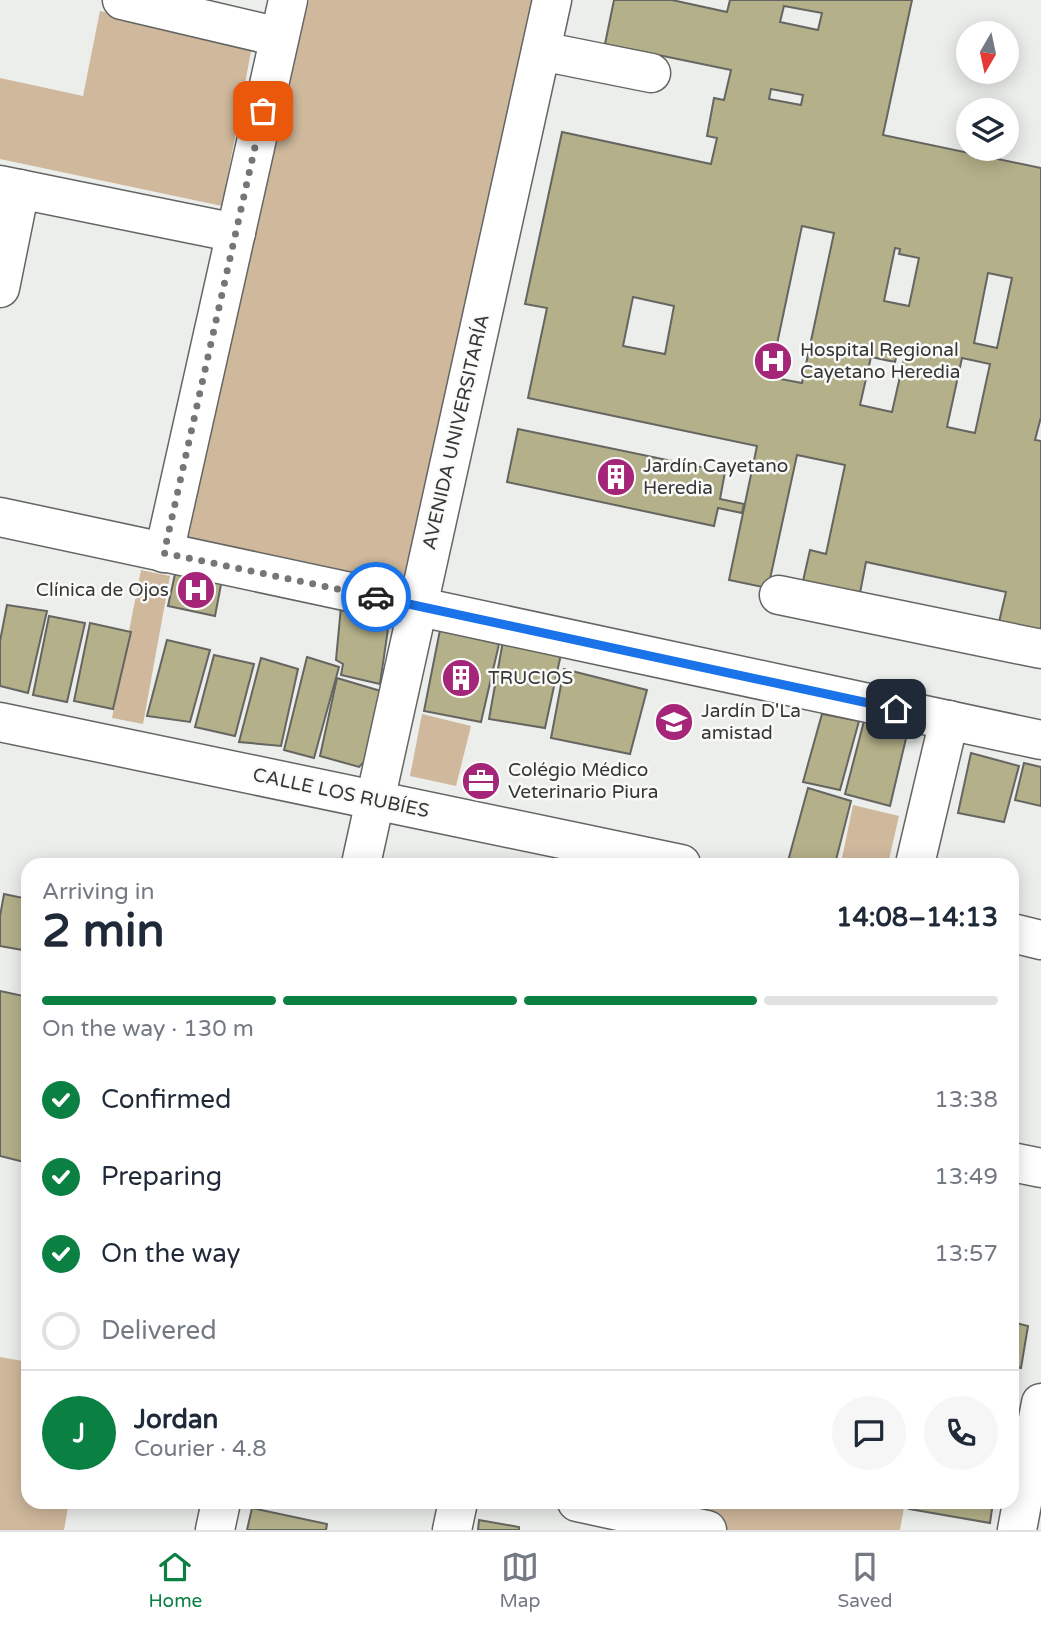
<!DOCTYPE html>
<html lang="en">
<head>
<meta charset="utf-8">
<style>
	body { margin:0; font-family:"Varela Round",sans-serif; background:#f6f6f7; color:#1f2937; height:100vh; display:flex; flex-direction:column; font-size:26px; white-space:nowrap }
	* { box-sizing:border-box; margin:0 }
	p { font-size:23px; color:#747a83 }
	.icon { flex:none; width:38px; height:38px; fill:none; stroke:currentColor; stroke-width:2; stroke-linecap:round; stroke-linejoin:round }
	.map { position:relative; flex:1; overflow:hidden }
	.side { position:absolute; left:21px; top:858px; width:998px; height:651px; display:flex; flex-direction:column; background:#fff; border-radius:21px; box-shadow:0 4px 18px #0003 }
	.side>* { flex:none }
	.needle { width:46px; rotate:189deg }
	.controls { position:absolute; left:956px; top:21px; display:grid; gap:14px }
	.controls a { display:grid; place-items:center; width:63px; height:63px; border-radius:50%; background:#fff; box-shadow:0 4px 18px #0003; font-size:35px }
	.pin { position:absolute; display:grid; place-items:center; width:60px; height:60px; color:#fff; margin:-30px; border-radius:14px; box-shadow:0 4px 10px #0006 }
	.courier { position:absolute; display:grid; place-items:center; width:70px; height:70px; margin:-35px; border:5px solid #1a73e8; border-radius:50%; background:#fff; color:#222; box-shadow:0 2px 9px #0007 }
	.overview em { font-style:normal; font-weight:800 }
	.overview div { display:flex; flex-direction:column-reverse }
	.overview { display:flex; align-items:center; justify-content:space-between; height:119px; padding:0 21px }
	h1 { font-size:46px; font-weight:800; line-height:52px }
	.bar { display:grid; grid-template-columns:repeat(4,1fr); gap:10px 7px; align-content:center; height:84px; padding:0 21px }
	.bar i { height:9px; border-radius:5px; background:#e0e1e3 }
	.bar .on { background:#0b8043 }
	.bar p { grid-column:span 4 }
	.line { display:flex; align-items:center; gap:18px; padding:0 21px; border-top:2px solid #e0e1e3 }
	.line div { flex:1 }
	.round { display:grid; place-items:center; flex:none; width:74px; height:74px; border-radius:37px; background:#f6f6f7 }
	ol { padding:0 21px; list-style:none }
	li { display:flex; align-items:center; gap:21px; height:77px }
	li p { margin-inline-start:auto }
	li .icon { padding:7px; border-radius:50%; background:#0b8043; color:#fff; stroke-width:4 }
	li:last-child { color:#747a83 }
	li i { width:38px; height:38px; border:4px solid #e0e1e3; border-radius:50% }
	.dock { display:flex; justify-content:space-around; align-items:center; height:98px; border-top:2px solid #e0e1e3; background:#fff; font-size:19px; color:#747a83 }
	.dock a { display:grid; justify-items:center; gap:4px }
	.dock .on { color:#0b8043 }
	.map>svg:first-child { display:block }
	.green { fill:#cfb89c }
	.building { fill:#b4b089; stroke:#656561; stroke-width:2; fill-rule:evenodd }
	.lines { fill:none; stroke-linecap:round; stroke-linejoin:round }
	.minor-casing { stroke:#646663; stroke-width:41 }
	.minor { stroke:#fff; stroke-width:38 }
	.done { stroke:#767775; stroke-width:7; stroke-dasharray:0 12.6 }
	.route { stroke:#1a73e8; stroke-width:9 }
	.labels { text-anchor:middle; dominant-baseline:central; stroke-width:5; stroke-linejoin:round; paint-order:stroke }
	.poi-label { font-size:19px; fill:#363736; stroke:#fafbf8; text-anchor:start }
	.street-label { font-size:19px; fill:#363736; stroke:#fafbf8 }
</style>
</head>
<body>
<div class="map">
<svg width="1041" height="1530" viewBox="0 0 1041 1530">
	<rect width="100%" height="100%" fill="#eceeeb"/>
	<!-- green -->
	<g class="green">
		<path d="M 309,0 L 533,0 L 401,596 L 178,539 Z"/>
		<path d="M 100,11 L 252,46 L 222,206 L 0,159 L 0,78 L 83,96 Z"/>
		<path d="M 141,570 L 170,576 L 143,724 L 112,718 Z"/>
		<path d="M 422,714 L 471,726 L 456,786 L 410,776 Z"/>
		<path d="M 853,805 L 899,816 L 888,864 L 841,863 Z"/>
		<path d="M 0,1357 L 28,1362 L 28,1502 L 69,1502 L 64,1530 L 0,1530 Z"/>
		<path d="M 608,1502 L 905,1502 L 900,1530 L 728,1530 L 607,1506 Z"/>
	</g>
	<!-- building -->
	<g class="building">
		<path d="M 614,0 L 672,0 L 727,12 L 730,0 L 912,0 L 883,135 L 1041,168 L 1041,417 L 1035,440 L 1041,441 L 1041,631 L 999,622 L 1006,592 L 866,562 L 860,593 L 803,581 L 810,550 L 826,554 L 845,465 L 797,455 L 768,588 L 729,580 L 757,446 L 528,398 L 547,308 L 525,304 L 562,132 L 711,164 L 717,138 L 707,136 L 714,98 L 724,100 L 731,70 L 605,44 ZM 784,6 L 822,13 L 818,30 L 780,22 ZM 771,89 L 803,95 L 801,105 L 769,99 ZM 802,226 L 834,233 L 802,383 L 770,377 ZM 895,248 L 900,249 L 899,254 L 919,258 L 909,306 L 884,301 ZM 988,273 L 1012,278 L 997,348 L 974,343 ZM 633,297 L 674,306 L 665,354 L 623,346 ZM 898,349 L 906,350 L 892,412 L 860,405 L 871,357 L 895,362 ZM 962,358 L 990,364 L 975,433 L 947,427 Z"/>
		<path d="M 518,429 L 725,472 L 720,499 L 744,504 L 742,513 L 718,508 L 714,526 L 507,482 Z"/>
		<path d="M 177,565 L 223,574 L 215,616 L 168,606 Z"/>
		<path d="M 7,605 L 47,611 L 28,693 L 0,686 L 0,641 Z"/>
		<path d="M 341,607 L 390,615 L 380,684 L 341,675 L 343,664 L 336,660 Z"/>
		<path d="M 49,616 L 85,623 L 67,702 L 33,695 Z"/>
		<path d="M 90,623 L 131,632 L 113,709 L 74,701 Z"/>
		<path d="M 440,630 L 499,644 L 481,722 L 424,711 Z"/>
		<path d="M 167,640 L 210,650 L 190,722 L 147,716 Z"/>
		<path d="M 503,641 L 561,654 L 545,728 L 489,719 Z"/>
		<path d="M 214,655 L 254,664 L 235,736 L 195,727 Z"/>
		<path d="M 307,657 L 339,667 L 314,758 L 284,750 Z"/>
		<path d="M 261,658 L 298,669 L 281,746 L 239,742 Z"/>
		<path d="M 564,669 L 647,690 L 630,754 L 551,738 Z"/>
		<path d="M 337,678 L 384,692 L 370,756 L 359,767 L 320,756 Z"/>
		<path d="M 822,714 L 859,721 L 840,790 L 803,782 Z"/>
		<path d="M 864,721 L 908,730 L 890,806 L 845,794 Z"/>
		<path d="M 971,753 L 1019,766 L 1004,822 L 958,813 Z"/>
		<path d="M 1024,763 L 1041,767 L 1041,806 L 1015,800 Z"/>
		<path d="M 808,788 L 851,801 L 835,864 L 800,864 L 788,861 Z"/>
		<path d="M 4,894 L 28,899 L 28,951 L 0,946 L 0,916 Z"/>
		<path d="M 0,991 L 28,997 L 28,1163 L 0,1156 Z"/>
		<path d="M 1012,1322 L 1028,1326 L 1021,1368 L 1012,1366 Z"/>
		<path d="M 911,1502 L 993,1502 L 990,1523 L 909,1509 Z"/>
		<path d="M 252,1508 L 327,1524 L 326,1530 L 247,1530 Z"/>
		<path d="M 479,1520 L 519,1527 L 519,1530 L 478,1530 Z"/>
	</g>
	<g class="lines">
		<!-- minor casing -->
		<g class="minor-casing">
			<g id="minor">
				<path d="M 122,0 L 279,37"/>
				<path d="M 541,51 L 651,73"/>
				<path d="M 0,185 L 236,233"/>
				<path d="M 0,288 L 20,189"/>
				<path d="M 0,517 L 1041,740"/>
				<path d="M 164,553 L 288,0"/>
				<path d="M 779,595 L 1041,649"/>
				<path d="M 0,722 L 681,864"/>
				<path d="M 361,864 L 552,0"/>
				<path d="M 915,864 L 949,720"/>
				<path d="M 1012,933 L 1041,940"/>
				<path d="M 1012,1162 L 1041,1168"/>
				<path d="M 577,1502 L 707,1530"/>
				<path d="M 215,1530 L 221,1502"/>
				<path d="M 452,1530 L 458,1502"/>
				<path d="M 1017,1530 L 1041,1403"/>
			</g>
		</g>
		<!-- minor -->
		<use href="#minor" class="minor"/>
	</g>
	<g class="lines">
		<!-- done -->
		<path class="done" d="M 263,111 L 164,553 L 376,597"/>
		<!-- route -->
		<path class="route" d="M 376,597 L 896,709"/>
	</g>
	<!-- icons -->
	<defs>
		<g id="hospital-disc" transform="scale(2.0125)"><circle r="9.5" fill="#a52678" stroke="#fafbf8"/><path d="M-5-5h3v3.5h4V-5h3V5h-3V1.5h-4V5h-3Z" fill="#fff"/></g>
		<g id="building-disc" transform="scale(2.0125)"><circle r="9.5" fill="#a52678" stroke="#fafbf8"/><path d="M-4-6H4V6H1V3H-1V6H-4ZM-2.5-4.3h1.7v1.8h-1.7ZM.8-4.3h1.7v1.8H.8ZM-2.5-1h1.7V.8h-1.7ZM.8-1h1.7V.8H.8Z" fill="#fff"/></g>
		<g id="school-disc" transform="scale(2.0125)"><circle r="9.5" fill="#a52678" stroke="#fafbf8"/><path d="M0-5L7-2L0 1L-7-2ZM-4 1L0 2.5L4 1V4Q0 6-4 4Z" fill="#fff"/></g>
		<g id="office-disc" transform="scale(2.0125)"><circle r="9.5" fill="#a52678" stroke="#fafbf8"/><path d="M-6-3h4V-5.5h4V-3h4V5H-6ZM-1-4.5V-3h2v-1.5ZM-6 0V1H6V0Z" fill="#fff"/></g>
	</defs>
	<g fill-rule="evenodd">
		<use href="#hospital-disc" x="773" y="361"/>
		<use href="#building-disc" x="616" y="477"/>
		<use href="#hospital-disc" x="196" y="590"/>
		<use href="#building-disc" x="461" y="678"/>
		<use href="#school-disc" x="674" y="722"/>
		<use href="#office-disc" x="481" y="781"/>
	</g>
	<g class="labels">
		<!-- poi labels -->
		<g class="poi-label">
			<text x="800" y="350">Hospital Regional<tspan x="800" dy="22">Cayetano Heredia</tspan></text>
			<text x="643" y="466">Jardín Cayetano<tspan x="643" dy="22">Heredia</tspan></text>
			<text x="169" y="590" text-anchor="end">Clínica de Ojos</text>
			<text x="488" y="678">TRUCIOS</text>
			<text x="701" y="711">Jardín D'La<tspan x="701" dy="22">amistad</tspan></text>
			<text x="508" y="770">Colégio Médico<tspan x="508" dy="22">Veterinario Piura</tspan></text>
		</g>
		<!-- street labels -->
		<g class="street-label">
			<text transform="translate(456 432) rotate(-77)">AVENIDA UNIVERSITARÍA</text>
			<text transform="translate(341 793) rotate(12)">CALLE LOS RUBÍES</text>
		</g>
	</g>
</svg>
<div class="controls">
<a><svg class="needle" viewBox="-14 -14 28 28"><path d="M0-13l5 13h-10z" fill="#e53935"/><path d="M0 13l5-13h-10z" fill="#747a83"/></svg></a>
<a><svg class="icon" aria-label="layers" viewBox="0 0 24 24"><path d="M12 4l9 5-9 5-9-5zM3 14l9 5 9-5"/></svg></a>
</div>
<div class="pin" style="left:263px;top:111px;background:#ea580c"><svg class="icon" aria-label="bag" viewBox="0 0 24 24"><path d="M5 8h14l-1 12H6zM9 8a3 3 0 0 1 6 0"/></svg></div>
<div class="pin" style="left:896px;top:709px;background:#1f2937"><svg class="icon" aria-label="home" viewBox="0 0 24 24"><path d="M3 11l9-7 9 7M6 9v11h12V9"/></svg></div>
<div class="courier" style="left:376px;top:597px"><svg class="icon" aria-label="car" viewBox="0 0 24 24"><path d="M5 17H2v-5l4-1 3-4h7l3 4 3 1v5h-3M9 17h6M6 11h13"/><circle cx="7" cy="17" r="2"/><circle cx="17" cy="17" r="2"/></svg></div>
<section class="side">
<div class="overview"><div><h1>2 min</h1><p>Arriving in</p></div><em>14:08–14:13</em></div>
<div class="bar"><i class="on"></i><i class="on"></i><i class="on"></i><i></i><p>On the way · 130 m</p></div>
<ol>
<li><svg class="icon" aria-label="check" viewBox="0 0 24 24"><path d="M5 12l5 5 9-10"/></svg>Confirmed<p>13:38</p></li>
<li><svg class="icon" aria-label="check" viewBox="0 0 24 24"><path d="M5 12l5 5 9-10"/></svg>Preparing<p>13:49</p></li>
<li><svg class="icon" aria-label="check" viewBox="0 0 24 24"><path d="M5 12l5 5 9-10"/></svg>On the way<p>13:57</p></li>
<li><i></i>Delivered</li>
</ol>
<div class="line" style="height:126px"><b class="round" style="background:#0b8043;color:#fff">J</b><div><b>Jordan</b><p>Courier · 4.8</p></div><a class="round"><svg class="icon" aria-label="chat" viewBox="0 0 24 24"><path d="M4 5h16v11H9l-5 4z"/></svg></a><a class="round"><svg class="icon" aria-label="phone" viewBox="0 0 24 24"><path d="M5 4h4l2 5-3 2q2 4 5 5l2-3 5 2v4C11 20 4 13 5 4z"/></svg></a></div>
</section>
</div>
<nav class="dock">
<a class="on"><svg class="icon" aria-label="home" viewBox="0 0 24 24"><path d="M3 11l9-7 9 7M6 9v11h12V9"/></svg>Home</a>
<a><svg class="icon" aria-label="map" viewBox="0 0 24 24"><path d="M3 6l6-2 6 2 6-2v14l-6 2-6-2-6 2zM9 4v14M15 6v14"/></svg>Map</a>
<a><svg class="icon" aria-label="saved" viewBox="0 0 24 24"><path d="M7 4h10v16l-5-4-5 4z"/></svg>Saved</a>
</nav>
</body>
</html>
